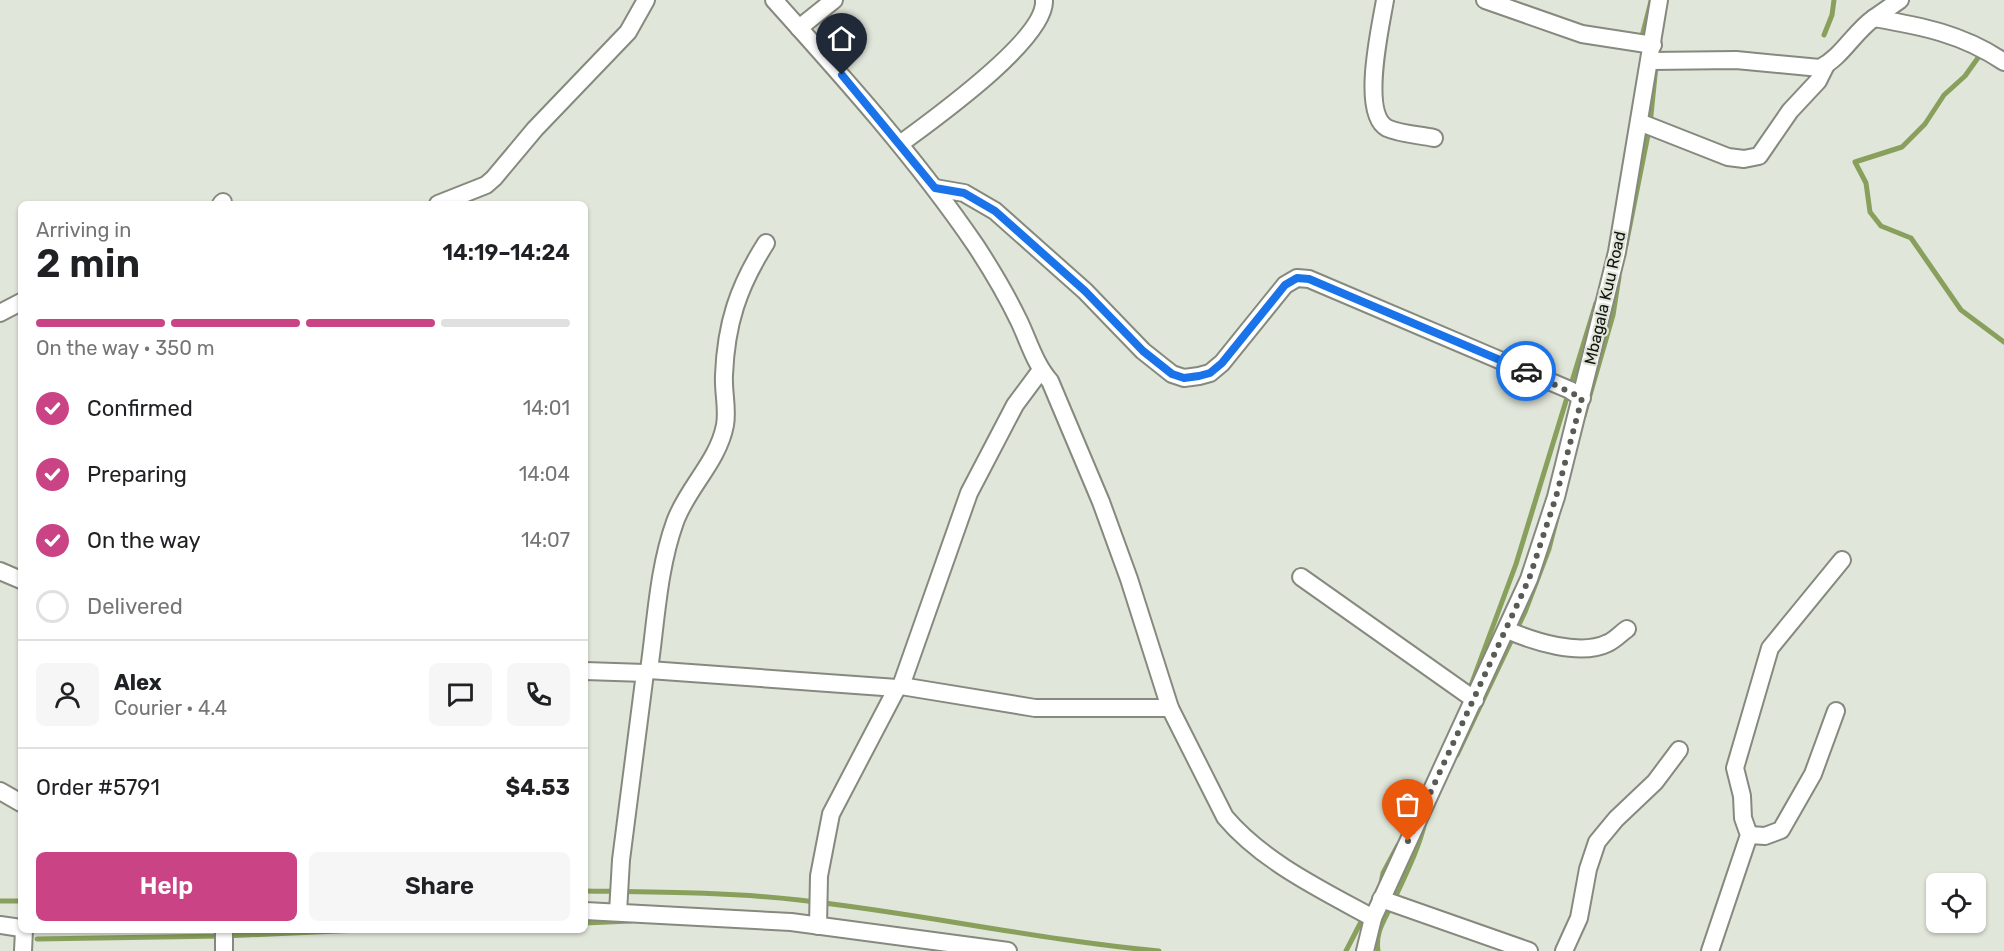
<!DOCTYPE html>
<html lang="en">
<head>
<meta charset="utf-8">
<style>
	body { margin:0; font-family:Rubik,sans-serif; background:#f6f6f6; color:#202124; height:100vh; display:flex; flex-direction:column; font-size:22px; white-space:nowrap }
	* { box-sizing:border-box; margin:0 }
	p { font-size:20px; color:#757577 }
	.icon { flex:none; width:33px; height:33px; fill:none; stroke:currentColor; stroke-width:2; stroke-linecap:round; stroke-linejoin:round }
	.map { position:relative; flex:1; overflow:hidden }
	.sheet { position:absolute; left:18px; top:201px; width:570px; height:732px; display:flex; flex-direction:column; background:#fff; border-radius:9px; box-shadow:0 2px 4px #0004 }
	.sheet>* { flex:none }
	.buttons { position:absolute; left:1926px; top:873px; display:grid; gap:12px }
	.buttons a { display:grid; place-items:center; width:60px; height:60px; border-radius:9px; background:#fff; box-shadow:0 2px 4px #0004; font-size:30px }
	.pin { position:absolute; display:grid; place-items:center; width:51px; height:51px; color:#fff; margin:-62px -26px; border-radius:50% 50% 50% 0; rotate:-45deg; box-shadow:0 0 6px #0007 }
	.pin .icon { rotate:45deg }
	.courier { position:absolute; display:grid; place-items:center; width:60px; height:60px; margin:-30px; border:4px solid #1a73e8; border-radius:50%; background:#fff; color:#222; box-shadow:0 2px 8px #0007 }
	.overview em { font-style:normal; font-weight:600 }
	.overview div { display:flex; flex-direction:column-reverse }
	.overview { display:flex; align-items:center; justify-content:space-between; height:102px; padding:0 18px }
	h1 { font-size:39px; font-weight:600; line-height:45px }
	.bar { display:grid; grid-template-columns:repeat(4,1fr); gap:9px 6px; align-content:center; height:72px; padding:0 18px }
	.bar i { height:8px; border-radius:4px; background:#e0e0e0 }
	.bar .active { background:#ca4485 }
	.bar p { grid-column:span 4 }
	.line { display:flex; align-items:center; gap:15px; padding:0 18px; border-top:2px solid #e0e0e0 }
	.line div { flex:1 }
	.round { display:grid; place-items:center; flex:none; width:63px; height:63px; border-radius:9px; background:#f6f6f6 }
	ol { padding:0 18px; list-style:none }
	li { display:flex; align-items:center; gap:18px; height:66px }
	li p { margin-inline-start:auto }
	li .icon { padding:6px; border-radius:50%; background:#ca4485; color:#fff; stroke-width:4 }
	li:last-child { color:#757577 }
	li i { width:33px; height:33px; border:3px solid #e0e0e0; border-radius:50% }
	.button { display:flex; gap:12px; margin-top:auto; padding:12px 18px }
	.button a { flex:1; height:69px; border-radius:9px; background:#ca4485; color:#fff; font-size:24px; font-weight:600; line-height:69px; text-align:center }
	.button a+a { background:#f6f6f6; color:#202124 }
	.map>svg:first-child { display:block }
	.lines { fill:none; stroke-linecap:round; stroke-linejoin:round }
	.stream { stroke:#89a05d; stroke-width:5 }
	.minor-casing { stroke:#85897e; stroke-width:20 }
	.minor { stroke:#fff; stroke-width:16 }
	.done { stroke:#585c55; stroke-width:6; stroke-dasharray:0 10.8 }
	.route { stroke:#1a73e8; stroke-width:8 }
	.labels { text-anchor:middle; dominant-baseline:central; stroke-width:4.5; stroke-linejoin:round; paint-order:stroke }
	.street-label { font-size:16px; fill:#0f110d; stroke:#e1e6da }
</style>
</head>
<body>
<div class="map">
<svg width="2004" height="951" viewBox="0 0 2004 951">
	<rect width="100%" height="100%" fill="#e1e6da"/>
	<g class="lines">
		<!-- stream -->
		<g class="stream">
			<path d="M 1824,35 L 1832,15 L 1834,0"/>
			<path d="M 1641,40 L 1651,1"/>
			<path d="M 1980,55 L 1965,76 L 1944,95 L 1925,124 L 1902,147 L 1855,162 L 1866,183 L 1870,212 L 1881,226 L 1911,238 L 1961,310 L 2004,342"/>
			<path d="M 1626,245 L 1650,125 L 1656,66"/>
			<path d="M 1584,416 L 1613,315 L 1619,277"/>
			<path d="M 1470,688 L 1516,564 L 1596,303"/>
			<path d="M 1457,755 L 1525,612 L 1549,549 L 1557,518"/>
			<path d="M 1381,883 L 1383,873 L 1398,845"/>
			<path d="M 585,891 C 656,892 728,892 799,900 C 919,913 1038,940 1159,951"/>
			<path d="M 0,901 L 21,901"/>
			<path d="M 585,923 L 630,921"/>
			<path d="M 37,939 L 223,936 L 360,930"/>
			<path d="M 1346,951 L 1363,918"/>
			<path d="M 1378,951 C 1375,931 1385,920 1393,902 C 1404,878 1419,849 1425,822"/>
		</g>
		<!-- minor casing -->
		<g class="minor-casing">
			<g id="minor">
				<path d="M 774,0 C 845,79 916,158 976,246 C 991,269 1007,296 1019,321 C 1029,342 1035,364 1050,381 L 1101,502 L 1129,579 L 1170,708 L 1225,817 C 1263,862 1322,890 1373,918"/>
				<path d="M 1385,0 C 1381,25 1360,113 1387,128 C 1400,134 1420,135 1434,138"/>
				<path d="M 1485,0 L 1582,34 L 1653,45"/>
				<path d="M 1874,18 L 1900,0"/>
				<path d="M 799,28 L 834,0"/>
				<path d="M 1651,61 L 1736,60 L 1820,68 C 1842,57 1854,32 1874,18 C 1921,26 1963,34 2004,62"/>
				<path d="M 1639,122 L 1728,157 L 1744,159 L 1759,156 L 1790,111 L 1818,81 L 1826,65"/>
				<path d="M 900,144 C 931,121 1047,39 1044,0"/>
				<path d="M 935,188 L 964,193 L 995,211 L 1085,291 L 1143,351 L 1172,374 L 1184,378 L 1199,376 L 1210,373 L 1222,363 L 1285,285 L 1297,278 L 1309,279 L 1570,390 L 1582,398"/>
				<path d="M 221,204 L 223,202"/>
				<path d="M 438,204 L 486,185 L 494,178 L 535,129 L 628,32 L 646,0"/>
				<path d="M 0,313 L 21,302"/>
				<path d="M 0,571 L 21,580"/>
				<path d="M 1301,577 L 1475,700"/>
				<path d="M 1507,630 C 1533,641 1580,657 1608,643 C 1615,640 1621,633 1627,629"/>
				<path d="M 649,670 C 656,622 658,569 675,522 C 687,488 718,462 725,425 C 728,409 723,392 724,375 C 726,324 738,287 766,243"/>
				<path d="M 585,671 L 645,673 L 649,670 L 897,688 L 901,686 L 1035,708 L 1170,708"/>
				<path d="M 901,686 L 969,493 L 1015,405 L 1041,370"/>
				<path d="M 0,791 L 21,803"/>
				<path d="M 1749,835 L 1765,836 L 1781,830 L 1813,774 L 1836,711"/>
				<path d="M 1381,899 L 1529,951"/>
				<path d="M 585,911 L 791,922 L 1008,951"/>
				<path d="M 618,912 L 621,860 L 645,673"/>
				<path d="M 0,925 L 21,928"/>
				<path d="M 818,926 L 819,876 L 831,814 L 897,688"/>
				<path d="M 23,951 L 24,930"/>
				<path d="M 224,951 L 224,930"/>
				<path d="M 1365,951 L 1373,918 L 1529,579 L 1556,497 L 1617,252 L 1659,0"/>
				<path d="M 1564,951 L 1579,918 L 1588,869 L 1597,842 L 1616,819 L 1655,782 L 1679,750"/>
				<path d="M 1710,951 L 1749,835 L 1743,818 L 1742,796 L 1735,768 L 1770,648 L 1842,560"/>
			</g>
		</g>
		<!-- minor -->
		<use href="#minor" class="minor"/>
	</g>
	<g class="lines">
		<!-- done -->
		<path class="done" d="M 1408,841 L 1529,579 L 1556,497 L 1582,398 L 1526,371"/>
		<!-- route -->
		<path class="route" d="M 842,75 L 935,188 L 964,193 L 995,211 L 1085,291 L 1143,351 L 1172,374 L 1184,378 L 1199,376 L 1210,373 L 1222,363 L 1285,285 L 1297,278 L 1309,279 L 1526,371"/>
	</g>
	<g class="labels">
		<!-- street labels -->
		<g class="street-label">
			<text transform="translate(1605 298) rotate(-77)">Mbagala Kuu Road</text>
		</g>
	</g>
</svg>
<div class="buttons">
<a><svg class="icon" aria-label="locate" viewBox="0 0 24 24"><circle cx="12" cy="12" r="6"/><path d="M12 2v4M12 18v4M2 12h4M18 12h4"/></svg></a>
</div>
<div class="pin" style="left:1408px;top:841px;background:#ea580c"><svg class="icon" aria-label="bag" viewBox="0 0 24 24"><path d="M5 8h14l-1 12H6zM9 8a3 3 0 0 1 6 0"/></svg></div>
<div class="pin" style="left:842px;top:75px;background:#1f2937"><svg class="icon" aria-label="home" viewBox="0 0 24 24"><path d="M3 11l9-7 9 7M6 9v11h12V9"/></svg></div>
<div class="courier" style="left:1526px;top:371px"><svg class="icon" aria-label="car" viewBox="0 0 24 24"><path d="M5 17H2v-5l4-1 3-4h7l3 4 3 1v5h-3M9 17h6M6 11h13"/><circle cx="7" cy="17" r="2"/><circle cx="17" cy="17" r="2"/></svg></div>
<section class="sheet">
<div class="overview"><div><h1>2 min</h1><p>Arriving in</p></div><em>14:19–14:24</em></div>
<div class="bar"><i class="active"></i><i class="active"></i><i class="active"></i><i></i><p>On the way · 350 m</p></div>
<ol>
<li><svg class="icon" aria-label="check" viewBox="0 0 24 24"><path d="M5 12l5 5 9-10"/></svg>Confirmed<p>14:01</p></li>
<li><svg class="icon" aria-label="check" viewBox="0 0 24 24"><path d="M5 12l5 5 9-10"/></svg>Preparing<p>14:04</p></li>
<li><svg class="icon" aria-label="check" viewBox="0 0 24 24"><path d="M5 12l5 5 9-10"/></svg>On the way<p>14:07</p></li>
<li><i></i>Delivered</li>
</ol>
<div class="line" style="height:108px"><a class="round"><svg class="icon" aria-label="person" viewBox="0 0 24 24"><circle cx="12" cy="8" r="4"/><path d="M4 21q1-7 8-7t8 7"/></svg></a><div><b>Alex</b><p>Courier · 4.4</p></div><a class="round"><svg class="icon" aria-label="chat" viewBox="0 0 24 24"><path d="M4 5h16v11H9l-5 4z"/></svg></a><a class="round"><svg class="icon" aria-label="phone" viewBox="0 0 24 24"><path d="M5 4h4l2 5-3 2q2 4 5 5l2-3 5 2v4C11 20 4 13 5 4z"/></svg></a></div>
<div class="line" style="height:78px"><div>Order #5791</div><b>$4.53</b></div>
<div class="button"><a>Help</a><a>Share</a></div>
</section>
</div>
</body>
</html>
